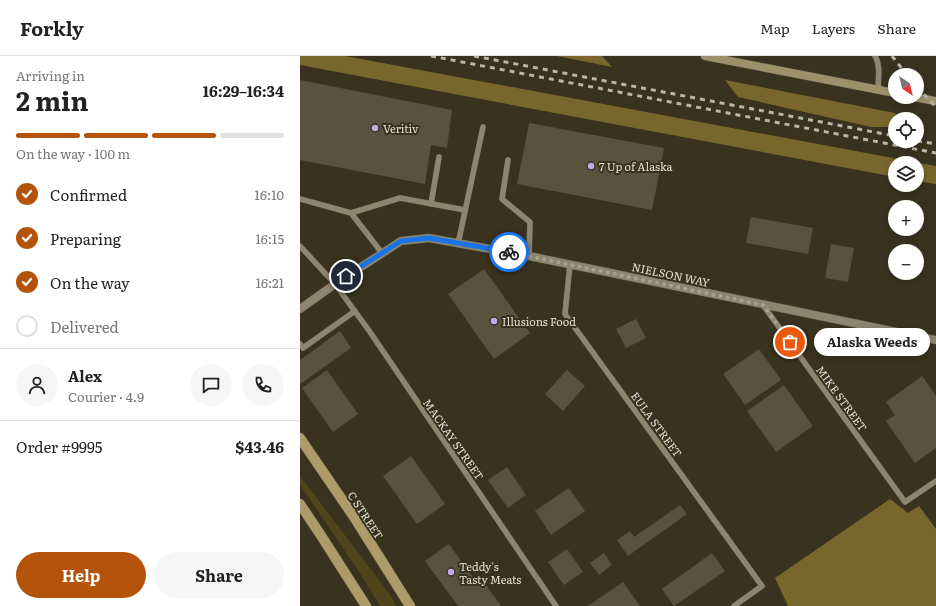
<!DOCTYPE html>
<html lang="en">
<head>
<meta charset="utf-8">
<style>
	body { margin:0; font-family:Literata,serif; background:#f6f6f6; color:#222; height:100vh; display:flex; flex-direction:column; font-size:15px; white-space:nowrap }
	* { box-sizing:border-box; margin:0 }
	p { font-size:13px; color:#767676 }
	.icon { flex:none; width:22px; height:22px; fill:none; stroke:currentColor; stroke-width:2; stroke-linecap:round; stroke-linejoin:round }
	.map { position:relative; flex:1; overflow:hidden }
	.sheet { display:flex; flex-direction:column; background:#fff; width:300px }
	.sheet>* { flex:none }
	.needle { width:26px; rotate:145deg }
	.tools { position:absolute; left:588px; top:12px; display:grid; gap:8px }
	.tools a { display:grid; place-items:center; width:36px; height:36px; border-radius:50%; background:#fff; box-shadow:0 2px 6px #0003; font-size:20px }
	.pin { position:absolute; display:grid; place-items:center; width:34px; height:34px; color:#fff; margin:-17px; border:2px solid #fff; border-radius:50%; box-shadow:0 1px 4px #0007 }
	.courier { position:absolute; display:grid; place-items:center; width:40px; height:40px; margin:-20px; border:3px solid #1a73e8; border-radius:50%; background:#fff; color:#222; box-shadow:0 1px 5px #0007 }
	.bubble { position:absolute; height:28px; border-radius:14px; background:#fff; box-shadow:0 2px 6px #0003; font-size:13px; font-weight:700; line-height:28px; text-align:center }
	.head em { font-style:normal; font-weight:700 }
	.head div { display:flex; flex-direction:column-reverse }
	.head { display:flex; align-items:center; justify-content:space-between; height:68px; padding:0 16px }
	h1 { font-size:26px; font-weight:700; line-height:30px }
	.bar { display:grid; grid-template-columns:repeat(4,1fr); gap:6px 4px; align-content:center; height:48px; padding:0 16px }
	.bar i { height:5px; border-radius:3px; background:#e0e0e0 }
	.bar .selected { background:#b45309 }
	.bar p { grid-column:span 4 }
	.line { display:flex; align-items:center; gap:10px; padding:0 16px; border-top:1px solid #e0e0e0 }
	.line div { flex:1 }
	.round { display:grid; place-items:center; flex:none; width:42px; height:42px; border-radius:21px; background:#f6f6f6 }
	ol { padding:0 16px; list-style:none }
	li { display:flex; align-items:center; gap:12px; height:44px }
	li p { margin-inline-start:auto }
	li .icon { padding:4px; border-radius:50%; background:#b45309; color:#fff; stroke-width:4 }
	li:last-child { color:#767676 }
	li i { width:22px; height:22px; border:2px solid #e0e0e0; border-radius:50% }
	.button { display:flex; gap:8px; margin-top:auto; padding:8px 16px }
	.button a { flex:1; height:46px; border-radius:24px; background:#b45309; color:#fff; font-size:16px; font-weight:700; line-height:46px; text-align:center }
	.button a+a { background:#f6f6f6; color:#222 }
	header { display:flex; align-items:center; gap:24px; box-sizing:border-box; height:56px; padding:0 20px; background:#fff; border-bottom:1px solid #e0e0e0 }
	header strong { font-size:19px }
	nav { display:flex; gap:22px; margin-inline-start:auto; font-size:14px }
	main { display:flex; flex:1; min-height:0 }
	.map>svg:first-child { display:block }
	.green { fill:#50441a }
	.forest { fill:#78662c }
	.building { fill:#59523c }
	.lines { fill:none; stroke-linecap:round; stroke-linejoin:round }
	.service-casing { stroke:#534d3b; stroke-width:6 }
	.minor-casing { stroke:#534d3b; stroke-width:9 }
	.secondary-casing { stroke:#534d3b; stroke-width:9 }
	.primary-casing { stroke:#534d3b; stroke-width:11 }
	.service { stroke:#8d856e; stroke-width:5.5 }
	.minor { stroke:#8d856e; stroke-width:8 }
	.secondary { stroke:#9d916c; stroke-width:8 }
	.primary { stroke:#ad9c6a; stroke-width:10 }
	.rail { stroke:#bab5a6; stroke-width:3; stroke-dasharray:5 5; stroke-linecap:butt }
	.done { stroke:#a8a293; stroke-width:4; stroke-dasharray:0 7.2 }
	.route { stroke:#1a73e8; stroke-width:5 }
	.poi-dot { fill:#c5a7f1; stroke:#39321e; stroke-width:1.5 }
	.labels { text-anchor:middle; dominant-baseline:central; stroke-width:4; stroke-linejoin:round; paint-order:stroke }
	.poi-label { font-size:11px; fill:#e3dfd2; stroke:#39321e; text-anchor:start }
	.street-label { font-size:11px; fill:#e3dfd2; stroke:#39321e }
</style>
</head>
<body>
<header>
<strong>Forkly</strong>
<nav><a>Map</a><a>Layers</a><a>Share</a></nav>
</header>
<main>
<section class="sheet">
<div class="head"><div><h1>2 min</h1><p>Arriving in</p></div><em>16:29–16:34</em></div>
<div class="bar"><i class="selected"></i><i class="selected"></i><i class="selected"></i><i></i><p>On the way · 100 m</p></div>
<ol>
<li><svg class="icon" aria-label="check" viewBox="0 0 24 24"><path d="M5 12l5 5 9-10"/></svg>Confirmed<p>16:10</p></li>
<li><svg class="icon" aria-label="check" viewBox="0 0 24 24"><path d="M5 12l5 5 9-10"/></svg>Preparing<p>16:15</p></li>
<li><svg class="icon" aria-label="check" viewBox="0 0 24 24"><path d="M5 12l5 5 9-10"/></svg>On the way<p>16:21</p></li>
<li><i></i>Delivered</li>
</ol>
<div class="line" style="height:72px"><a class="round"><svg class="icon" aria-label="person" viewBox="0 0 24 24"><circle cx="12" cy="8" r="4"/><path d="M4 21q1-7 8-7t8 7"/></svg></a><div><b>Alex</b><p>Courier · 4.9</p></div><a class="round"><svg class="icon" aria-label="chat" viewBox="0 0 24 24"><path d="M4 5h16v11H9l-5 4z"/></svg></a><a class="round"><svg class="icon" aria-label="phone" viewBox="0 0 24 24"><path d="M5 4h4l2 5-3 2q2 4 5 5l2-3 5 2v4C11 20 4 13 5 4z"/></svg></a></div>
<div class="line" style="height:52px"><div>Order #9995</div><b>$43.46</b></div>
<div class="button"><a>Help</a><a>Share</a></div>
</section>
<div class="map">
<svg width="636" height="550" viewBox="0 0 636 550">
	<rect width="100%" height="100%" fill="#39321e"/>
	<!-- green -->
	<path class="green" d="M 0,420 L 89,537 L 96,550 L 80,550 L 60,517 L 0,429 Z"/>
	<!-- forest -->
	<g class="forest">
		<path d="M 0,0 L 45,0 L 636,110 L 636,128 L 617,125 L 617,107 L 595,107 L 595,121 L 0,9 Z"/>
		<path d="M 257,0 L 302,0 L 312,11 Z"/>
		<path d="M 425,24 L 595,57 L 597,63 L 595,63 L 595,71 L 571,71 L 438,41 Z"/>
		<path d="M 590,443 L 608,457 L 619,450 L 636,473 L 636,550 L 488,550 L 475,522 Z"/>
	</g>
	<!-- building -->
	<g class="building">
		<path d="M 0,24 L 152,54 L 147,92 L 131,89 L 125,128 L 0,104 Z"/>
		<path d="M 229,67 L 364,92 L 352,154 L 217,128 Z"/>
		<path d="M 451,161 L 513,172 L 508,198 L 446,187 Z"/>
		<path d="M 531,188 L 554,192 L 548,226 L 525,222 Z"/>
		<path d="M 184,213 L 230,277 L 194,303 L 148,238 Z"/>
		<path d="M 336,263 L 346,282 L 326,292 L 316,273 Z"/>
		<path d="M 40,275 L 51,292 L 0,328 L 0,304 Z"/>
		<path d="M 459,293 L 481,324 L 445,349 L 423,318 Z"/>
		<path d="M 27,314 L 58,358 L 33,376 L 2,332 Z"/>
		<path d="M 267,314 L 285,330 L 263,355 L 245,338 Z"/>
		<path d="M 622,320 L 636,340 L 636,392 L 615,407 L 586,365 L 595,359 L 586,346 Z"/>
		<path d="M 484,329 L 513,370 L 476,396 L 447,355 Z"/>
		<path d="M 111,400 L 145,448 L 117,468 L 83,420 Z"/>
		<path d="M 207,411 L 226,439 L 208,452 L 188,424 Z"/>
		<path d="M 269,432 L 285,455 L 251,479 L 235,455 Z"/>
		<path d="M 380,449 L 387,458 L 328,500 L 317,484 L 330,475 L 334,481 Z"/>
		<path d="M 149,488 L 179,530 L 184,526 L 201,550 L 158,550 L 125,505 Z"/>
		<path d="M 267,493 L 283,516 L 264,529 L 248,506 Z"/>
		<path d="M 304,497 L 312,509 L 299,519 L 290,507 Z"/>
		<path d="M 412,497 L 425,515 L 374,550 L 362,533 Z"/>
		<path d="M 323,526 L 340,550 L 288,550 Z"/>
	</g>
	<g class="lines">
		<!-- service casing -->
		<g class="service-casing">
			<g id="service">
				<path d="M 575,0 C 581,9 578,24 578,34"/>
				<path d="M 208,104 L 202,143 L 230,166 L 229,200"/>
				<path d="M 0,143 L 51,157"/>
				<path d="M 131,148 L 139,101"/>
				<path d="M 158,188 L 183,71"/>
				<path d="M 0,190 L 35,228 L 70,276 L 256,550"/>
				<path d="M 82,197 L 51,157 L 100,142 L 165,154"/>
				<path d="M 270,208 L 265,258 L 462,530 L 434,550"/>
				<path d="M 463,249 L 605,446 L 636,425"/>
				<path d="M 0,288 L 3,292 L 55,255"/>
			</g>
		</g>
		<!-- minor casing -->
		<g class="minor-casing">
			<path id="minor" d="M 0,253 L 35,228 L 101,185 L 129,182 L 229,200 L 636,284"/>
		</g>
		<!-- secondary casing -->
		<g class="secondary-casing">
			<g id="secondary">
				<path d="M 405,0 L 595,37"/>
				<path d="M 613,41 L 636,45"/>
			</g>
		</g>
		<!-- primary casing -->
		<g class="primary-casing">
			<g id="primary">
				<path d="M 0,382 L 56,464 L 110,550"/>
				<path d="M 0,448 L 20,478 L 66,550"/>
			</g>
		</g>
		<!-- service -->
		<use href="#service" class="service"/>
		<!-- minor -->
		<use href="#minor" class="minor"/>
		<!-- secondary -->
		<use href="#secondary" class="secondary"/>
		<!-- primary -->
		<use href="#primary" class="primary"/>
		<!-- rail -->
		<g class="rail">
			<path d="M 131,0 L 636,97"/>
			<path d="M 174,0 L 595,80"/>
			<path d="M 592,0 L 607,19"/>
			<path d="M 617,31 L 636,51"/>
			<path d="M 617,85 L 636,88"/>
		</g>
	</g>
	<g class="lines">
		<!-- done -->
		<path class="done" d="M 209,196 L 463,249 L 490,286"/>
		<!-- route -->
		<path class="route" d="M 46,220 L 101,185 L 129,182 L 209,196"/>
	</g>
	<!-- markers -->
	<g class="poi-dot">
		<circle cx="75" cy="72" r="4"/>
		<circle cx="291" cy="110" r="4"/>
		<circle cx="194" cy="265" r="4"/>
		<circle cx="151" cy="516" r="4"/>
	</g>
	<g class="labels">
		<!-- poi labels -->
		<g class="poi-label">
			<text x="83" y="72">Veritiv</text>
			<text x="299" y="110">7 Up of Alaska</text>
			<text x="202" y="265">Illusions Food</text>
			<text x="159" y="510">Teddy's<tspan x="159" dy="13">Tasty Meats</tspan></text>
		</g>
		<!-- street labels -->
		<g class="street-label">
			<text transform="translate(371 218) rotate(12)">NIELSON WAY</text>
			<text transform="translate(542 342) rotate(54)">MIKE STREET</text>
			<text transform="translate(357 368) rotate(54)">EULA STREET</text>
			<text transform="translate(154 383) rotate(55)">MACKAY STREET</text>
			<text transform="translate(66 459) rotate(57)">C STREET</text>
		</g>
	</g>
</svg>
<div class="tools">
<a><svg class="needle" viewBox="-14 -14 28 28"><path d="M0-13l5 13h-10z" fill="#e53935"/><path d="M0 13l5-13h-10z" fill="#767676"/></svg></a>
<a><svg class="icon" aria-label="locate" viewBox="0 0 24 24"><circle cx="12" cy="12" r="6"/><path d="M12 2v4M12 18v4M2 12h4M18 12h4"/></svg></a>
<a><svg class="icon" aria-label="layers" viewBox="0 0 24 24"><path d="M12 4l9 5-9 5-9-5zM3 14l9 5 9-5"/></svg></a>
<a>+</a>
<a>−</a>
</div>
<div class="pin" style="left:490px;top:286px;background:#ea580c"><svg class="icon" aria-label="bag" viewBox="0 0 24 24"><path d="M5 8h14l-1 12H6zM9 8a3 3 0 0 1 6 0"/></svg></div>
<div class="pin" style="left:46px;top:220px;background:#1f2937"><svg class="icon" aria-label="home" viewBox="0 0 24 24"><path d="M3 11l9-7 9 7M6 9v11h12V9"/></svg></div>
<div class="courier" style="left:209px;top:196px"><svg class="icon" aria-label="bike" viewBox="0 0 24 24"><circle cx="6" cy="16" r="4"/><circle cx="18" cy="16" r="4"/><path d="M6 16l4-8h5l3 8M10 8l3 8H6M13 5h3"/></svg></div>
<div class="bubble" style="left:514px;top:272px;width:116px">Alaska Weeds</div>
</div>
</main>
</body>
</html>
